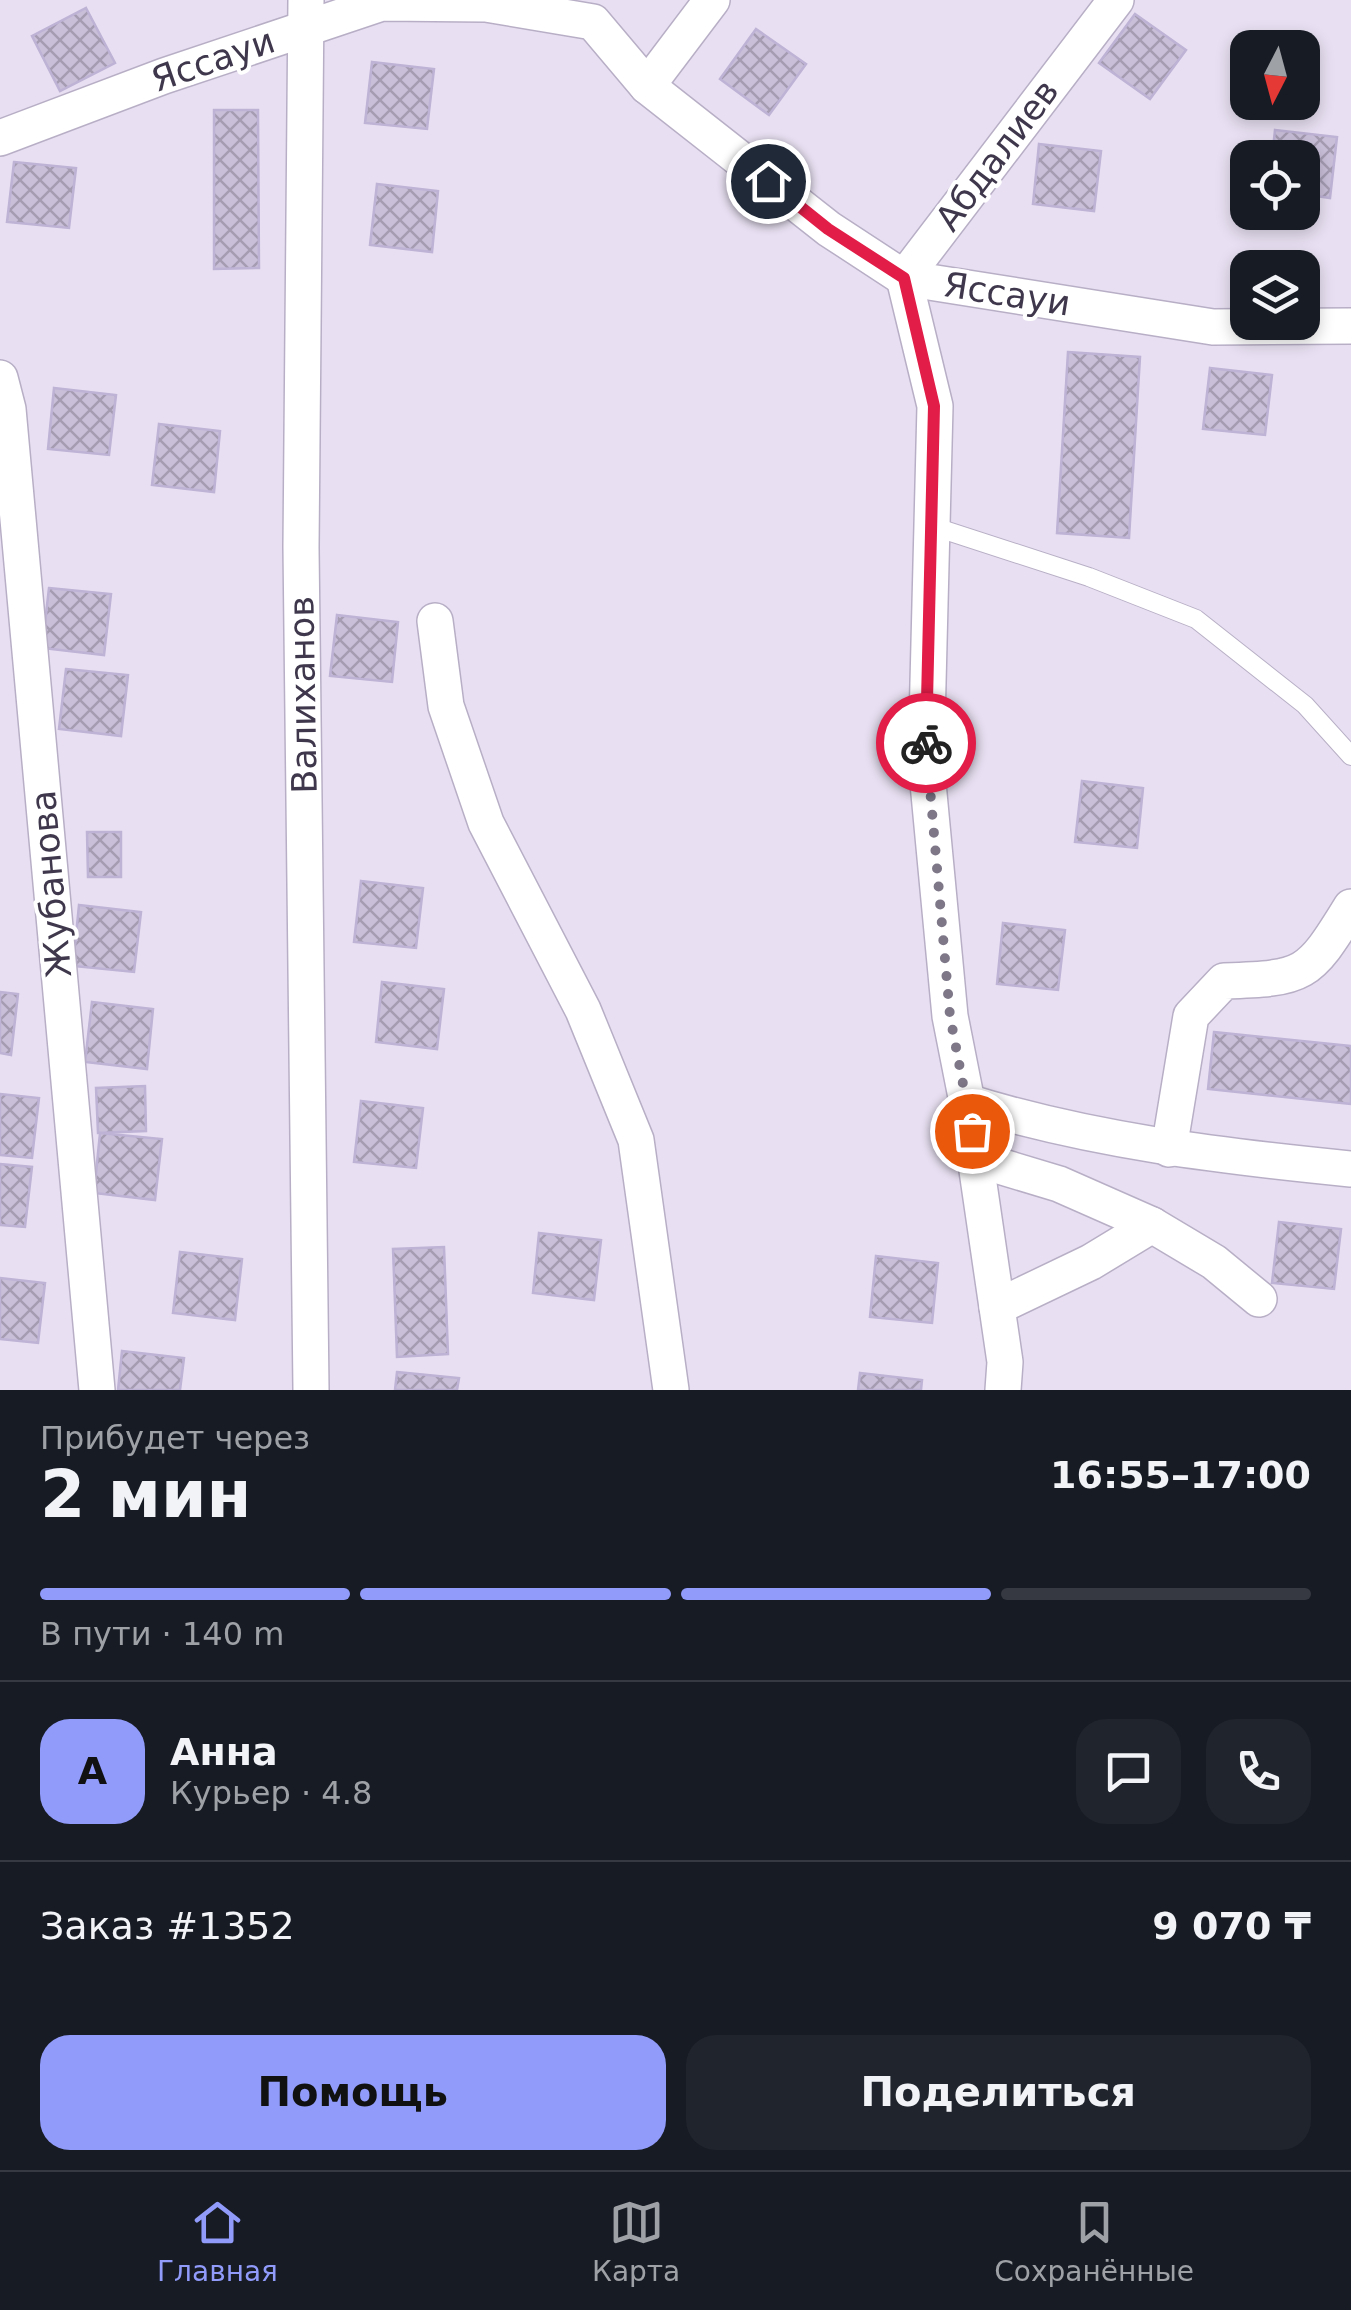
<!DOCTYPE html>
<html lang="ru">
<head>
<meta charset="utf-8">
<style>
	body { margin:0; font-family:"DejaVu Sans",sans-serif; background:#20242c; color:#f1f3f6; height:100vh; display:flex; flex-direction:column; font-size:38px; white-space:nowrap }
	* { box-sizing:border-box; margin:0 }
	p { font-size:32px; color:#9ea1a6 }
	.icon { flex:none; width:55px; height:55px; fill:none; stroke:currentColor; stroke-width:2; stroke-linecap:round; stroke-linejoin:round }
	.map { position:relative; height:1390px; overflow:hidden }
	.drawer { display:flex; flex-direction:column; background:#171b24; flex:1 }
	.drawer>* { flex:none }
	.needle { width:65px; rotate:186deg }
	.controls { position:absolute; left:1230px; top:30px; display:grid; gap:20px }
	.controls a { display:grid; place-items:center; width:90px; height:90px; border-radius:20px; background:#171b24; box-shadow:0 5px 15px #0003; font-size:50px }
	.pin { position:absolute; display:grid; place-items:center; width:85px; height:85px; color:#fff; margin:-42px; border:5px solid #fff; border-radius:50%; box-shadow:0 2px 10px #0007 }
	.courier { position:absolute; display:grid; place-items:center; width:100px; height:100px; margin:-50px; border:8px solid #e11d48; border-radius:50%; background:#fff; color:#222; box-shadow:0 2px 12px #0007 }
	.overview em { font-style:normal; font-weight:700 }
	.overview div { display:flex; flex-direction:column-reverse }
	.overview { display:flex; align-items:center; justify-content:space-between; height:170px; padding:0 40px }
	h1 { font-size:65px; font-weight:700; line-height:75px }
	.bar { display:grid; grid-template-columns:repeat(4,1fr); gap:15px 10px; align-content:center; height:120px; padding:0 40px }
	.bar i { height:12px; border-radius:8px; background:#363941 }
	.bar .active { background:#909bfa }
	.bar p { grid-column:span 4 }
	.line { display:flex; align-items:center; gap:25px; padding:0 40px; border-top:2px solid #363941 }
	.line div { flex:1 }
	.round { display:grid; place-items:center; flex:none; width:105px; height:105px; border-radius:30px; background:#20242c }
	.cta { display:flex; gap:20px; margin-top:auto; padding:20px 40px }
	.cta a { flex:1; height:115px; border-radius:30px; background:#909bfa; color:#111; font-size:40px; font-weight:700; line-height:115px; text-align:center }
	.cta a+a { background:#20242c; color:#f1f3f6 }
	.tabs { display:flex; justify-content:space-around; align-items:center; height:140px; border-top:2px solid #363941; background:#171b24; font-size:28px; color:#9ea1a6 }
	.tabs a { display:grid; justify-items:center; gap:5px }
	.tabs .active { color:#909bfa }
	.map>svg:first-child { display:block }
	.residential { fill:#e8e0f2; fill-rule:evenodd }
	.building { fill:url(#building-cross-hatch); stroke:#beb2d5; stroke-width:2.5 }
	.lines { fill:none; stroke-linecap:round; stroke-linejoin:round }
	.lane-casing { stroke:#b8afc6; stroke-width:20 }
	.street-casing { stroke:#b8afc6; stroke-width:38 }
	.lane { stroke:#fff; stroke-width:18 }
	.street { stroke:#fff; stroke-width:35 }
	.done { stroke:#7d7788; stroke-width:10; stroke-dasharray:0 18 }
	.route { stroke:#e11d48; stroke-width:12 }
	.labels { text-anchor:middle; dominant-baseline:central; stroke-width:8; stroke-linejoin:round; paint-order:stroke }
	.street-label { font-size:35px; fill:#3f384c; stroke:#fff }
</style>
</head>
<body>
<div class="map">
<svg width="1351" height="1390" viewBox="0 0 1351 1390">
	<defs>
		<pattern id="building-cross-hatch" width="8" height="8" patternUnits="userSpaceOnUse" patternTransform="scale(2.5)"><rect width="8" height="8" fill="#c9bfd9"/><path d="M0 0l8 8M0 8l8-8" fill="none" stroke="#a59cb2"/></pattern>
	</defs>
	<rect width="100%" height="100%" fill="#f0ebf6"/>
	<!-- residential -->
	<path class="residential" d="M 0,0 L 1351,0 L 1351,1390 L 0,1390 ZM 1248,48 L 1302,48 L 1302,102 L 1248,102 ZM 1248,158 L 1302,158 L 1302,212 L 1248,212 ZM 1248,268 L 1302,268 L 1302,322 L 1248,322 Z"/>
	<!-- building -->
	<g class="building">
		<path d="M 86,8 L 115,63 L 60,91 L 32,36 Z"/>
		<path d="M 1135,14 L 1186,50 L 1150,99 L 1099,63 Z"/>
		<path d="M 756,29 L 806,64 L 769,115 L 720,79 Z"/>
		<path d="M 372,62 L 434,69 L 427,129 L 365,123 Z"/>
		<path d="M 214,110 L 258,110 L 259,268 L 214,269 Z"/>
		<path d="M 1275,130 L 1337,137 L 1330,198 L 1302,194 L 1302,158 L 1272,158 Z"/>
		<path d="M 1039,144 L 1101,151 L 1094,211 L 1033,204 Z"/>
		<path d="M 14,162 L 76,168 L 69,228 L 7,222 Z"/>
		<path d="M 377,184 L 438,191 L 432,252 L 370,245 Z"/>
		<path d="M 1068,352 L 1140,357 L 1129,538 L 1057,533 Z"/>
		<path d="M 1210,368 L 1272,375 L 1265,435 L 1203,429 Z"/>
		<path d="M 54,388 L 116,395 L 109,455 L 48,449 Z"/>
		<path d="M 159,424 L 220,431 L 214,492 L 152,485 Z"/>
		<path d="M 49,588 L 111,594 L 104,655 L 42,648 Z"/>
		<path d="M 337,615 L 398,622 L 392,682 L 330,676 Z"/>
		<path d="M 66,669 L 128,675 L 121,736 L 59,729 Z"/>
		<path d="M 1082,781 L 1143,788 L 1137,848 L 1075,842 Z"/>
		<path d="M 87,832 L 121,832 L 121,877 L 88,877 Z"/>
		<path d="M 361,881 L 423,888 L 416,948 L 354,942 Z"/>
		<path d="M 79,905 L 141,912 L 134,972 L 73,966 Z"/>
		<path d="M 1003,923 L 1065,930 L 1058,990 L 997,984 Z"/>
		<path d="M 382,982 L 444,989 L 437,1049 L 376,1042 Z"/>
		<path d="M 0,992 L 18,994 L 11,1055 L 0,1053 Z"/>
		<path d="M 92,1002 L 153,1009 L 147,1069 L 85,1062 Z"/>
		<path d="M 1214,1032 L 1351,1046 L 1351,1104 L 1208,1089 Z"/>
		<path d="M 145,1086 L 146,1131 L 98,1133 L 96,1088 Z"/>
		<path d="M 0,1094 L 39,1098 L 32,1158 L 0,1155 Z"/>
		<path d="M 361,1101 L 423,1108 L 416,1168 L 354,1162 Z"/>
		<path d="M 100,1133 L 162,1139 L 155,1200 L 94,1193 Z"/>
		<path d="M 0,1164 L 32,1167 L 25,1227 L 0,1225 Z"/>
		<path d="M 1279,1222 L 1341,1229 L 1334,1289 L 1272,1283 Z"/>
		<path d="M 539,1233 L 601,1240 L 594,1300 L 533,1293 Z"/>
		<path d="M 444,1247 L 448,1354 L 397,1357 L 393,1249 Z"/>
		<path d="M 180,1252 L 242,1259 L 235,1320 L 173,1313 Z"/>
		<path d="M 876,1256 L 938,1263 L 932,1323 L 870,1317 Z"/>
		<path d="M 0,1278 L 45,1283 L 38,1343 L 0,1339 Z"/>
		<path d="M 122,1351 L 184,1358 L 180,1390 L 118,1390 Z"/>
		<path d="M 397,1372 L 459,1378 L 457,1390 L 395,1390 Z"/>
		<path d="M 860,1373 L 922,1380 L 921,1390 L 858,1390 Z"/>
	</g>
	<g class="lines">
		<!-- lane casing -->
		<g class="lane-casing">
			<path id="lane" d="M 932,526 L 1089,577 L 1196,619 L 1305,705 L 1351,756"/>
		</g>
		<!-- street casing -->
		<g class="street-casing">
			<g id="street">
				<path d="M 306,0 L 301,547 L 311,1390"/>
				<path d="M 647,86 L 712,0"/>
				<path d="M 0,138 L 164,76 L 382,3 L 486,4 L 593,22 L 647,86 L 829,229 L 904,278 L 1213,327 L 1351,326"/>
				<path d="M 0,378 L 8,409 L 97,1390"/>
				<path d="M 435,621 L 446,706 L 486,823 L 583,1010 L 636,1140 L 671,1390"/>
				<path d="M 967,1102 C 1093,1141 1220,1156 1351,1169"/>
				<path d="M 1169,1149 L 1191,1016 L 1224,981 C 1305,978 1308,977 1351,907"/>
				<path d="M 976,1159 L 1059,1184 L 1152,1225"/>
				<path d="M 997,1307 L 1091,1262 L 1152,1225 L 1214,1262 L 1259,1299"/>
				<path d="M 1003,1390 L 1005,1362 L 967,1102 L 950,1016 L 926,762 L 935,406 L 904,278 L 1116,0"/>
			</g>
		</g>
		<!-- lane -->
		<use href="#lane" class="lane"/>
		<!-- street -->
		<use href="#street" class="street"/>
	</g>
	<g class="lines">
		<!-- done -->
		<path class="done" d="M 926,743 L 950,1016 L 972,1131"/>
		<!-- route -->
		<path class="route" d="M 768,181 L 828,229 L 904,278 L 934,406 L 926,743"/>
	</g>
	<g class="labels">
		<!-- street labels -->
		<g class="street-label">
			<text transform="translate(213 60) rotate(-19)">Яссауи</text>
			<text transform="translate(997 155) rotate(-53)">Абдалиев</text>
			<text transform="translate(1007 294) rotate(9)">Яссауи</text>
			<text transform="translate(303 695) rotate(-91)">Валиханов</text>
			<text transform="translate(51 884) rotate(-95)">Жубанова</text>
		</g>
	</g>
</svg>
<div class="controls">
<a><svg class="needle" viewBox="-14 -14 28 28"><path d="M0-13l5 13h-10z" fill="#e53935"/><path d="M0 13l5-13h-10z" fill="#9ea1a6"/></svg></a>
<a><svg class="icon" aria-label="locate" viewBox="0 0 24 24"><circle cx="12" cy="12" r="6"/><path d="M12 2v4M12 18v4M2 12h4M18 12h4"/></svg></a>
<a><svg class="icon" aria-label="layers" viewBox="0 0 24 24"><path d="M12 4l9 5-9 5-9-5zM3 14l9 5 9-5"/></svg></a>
</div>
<div class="pin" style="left:972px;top:1131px;background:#ea580c"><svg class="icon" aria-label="bag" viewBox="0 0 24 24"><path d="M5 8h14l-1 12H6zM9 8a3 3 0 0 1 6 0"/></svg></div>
<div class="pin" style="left:768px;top:181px;background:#1f2937"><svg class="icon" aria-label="home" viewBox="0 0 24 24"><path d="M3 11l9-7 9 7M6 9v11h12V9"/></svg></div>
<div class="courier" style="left:926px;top:743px"><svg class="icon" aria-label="bike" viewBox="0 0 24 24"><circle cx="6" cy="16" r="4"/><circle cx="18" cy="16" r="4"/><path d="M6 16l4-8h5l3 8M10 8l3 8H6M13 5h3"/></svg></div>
</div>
<section class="drawer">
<div class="overview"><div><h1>2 мин</h1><p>Прибудет через</p></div><em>16:55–17:00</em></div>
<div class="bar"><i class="active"></i><i class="active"></i><i class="active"></i><i></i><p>В пути · 140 m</p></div>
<div class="line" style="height:180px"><b class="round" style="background:#909bfa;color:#111">А</b><div><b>Анна</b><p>Курьер · 4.8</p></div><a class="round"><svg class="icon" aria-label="chat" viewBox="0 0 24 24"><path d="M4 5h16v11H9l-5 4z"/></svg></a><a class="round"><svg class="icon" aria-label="phone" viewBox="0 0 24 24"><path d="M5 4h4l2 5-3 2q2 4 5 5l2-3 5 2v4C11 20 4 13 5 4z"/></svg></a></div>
<div class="line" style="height:130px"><div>Заказ #1352</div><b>9 070 ₸</b></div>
<div class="cta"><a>Помощь</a><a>Поделиться</a></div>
</section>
<nav class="tabs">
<a class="active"><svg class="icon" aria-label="home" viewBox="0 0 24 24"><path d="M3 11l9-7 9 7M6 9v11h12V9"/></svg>Главная</a>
<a><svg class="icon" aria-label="map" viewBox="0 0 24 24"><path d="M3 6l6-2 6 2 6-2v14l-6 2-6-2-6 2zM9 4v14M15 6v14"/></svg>Карта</a>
<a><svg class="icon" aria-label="saved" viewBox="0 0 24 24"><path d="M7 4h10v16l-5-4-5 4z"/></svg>Сохранённые</a>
</nav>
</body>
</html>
